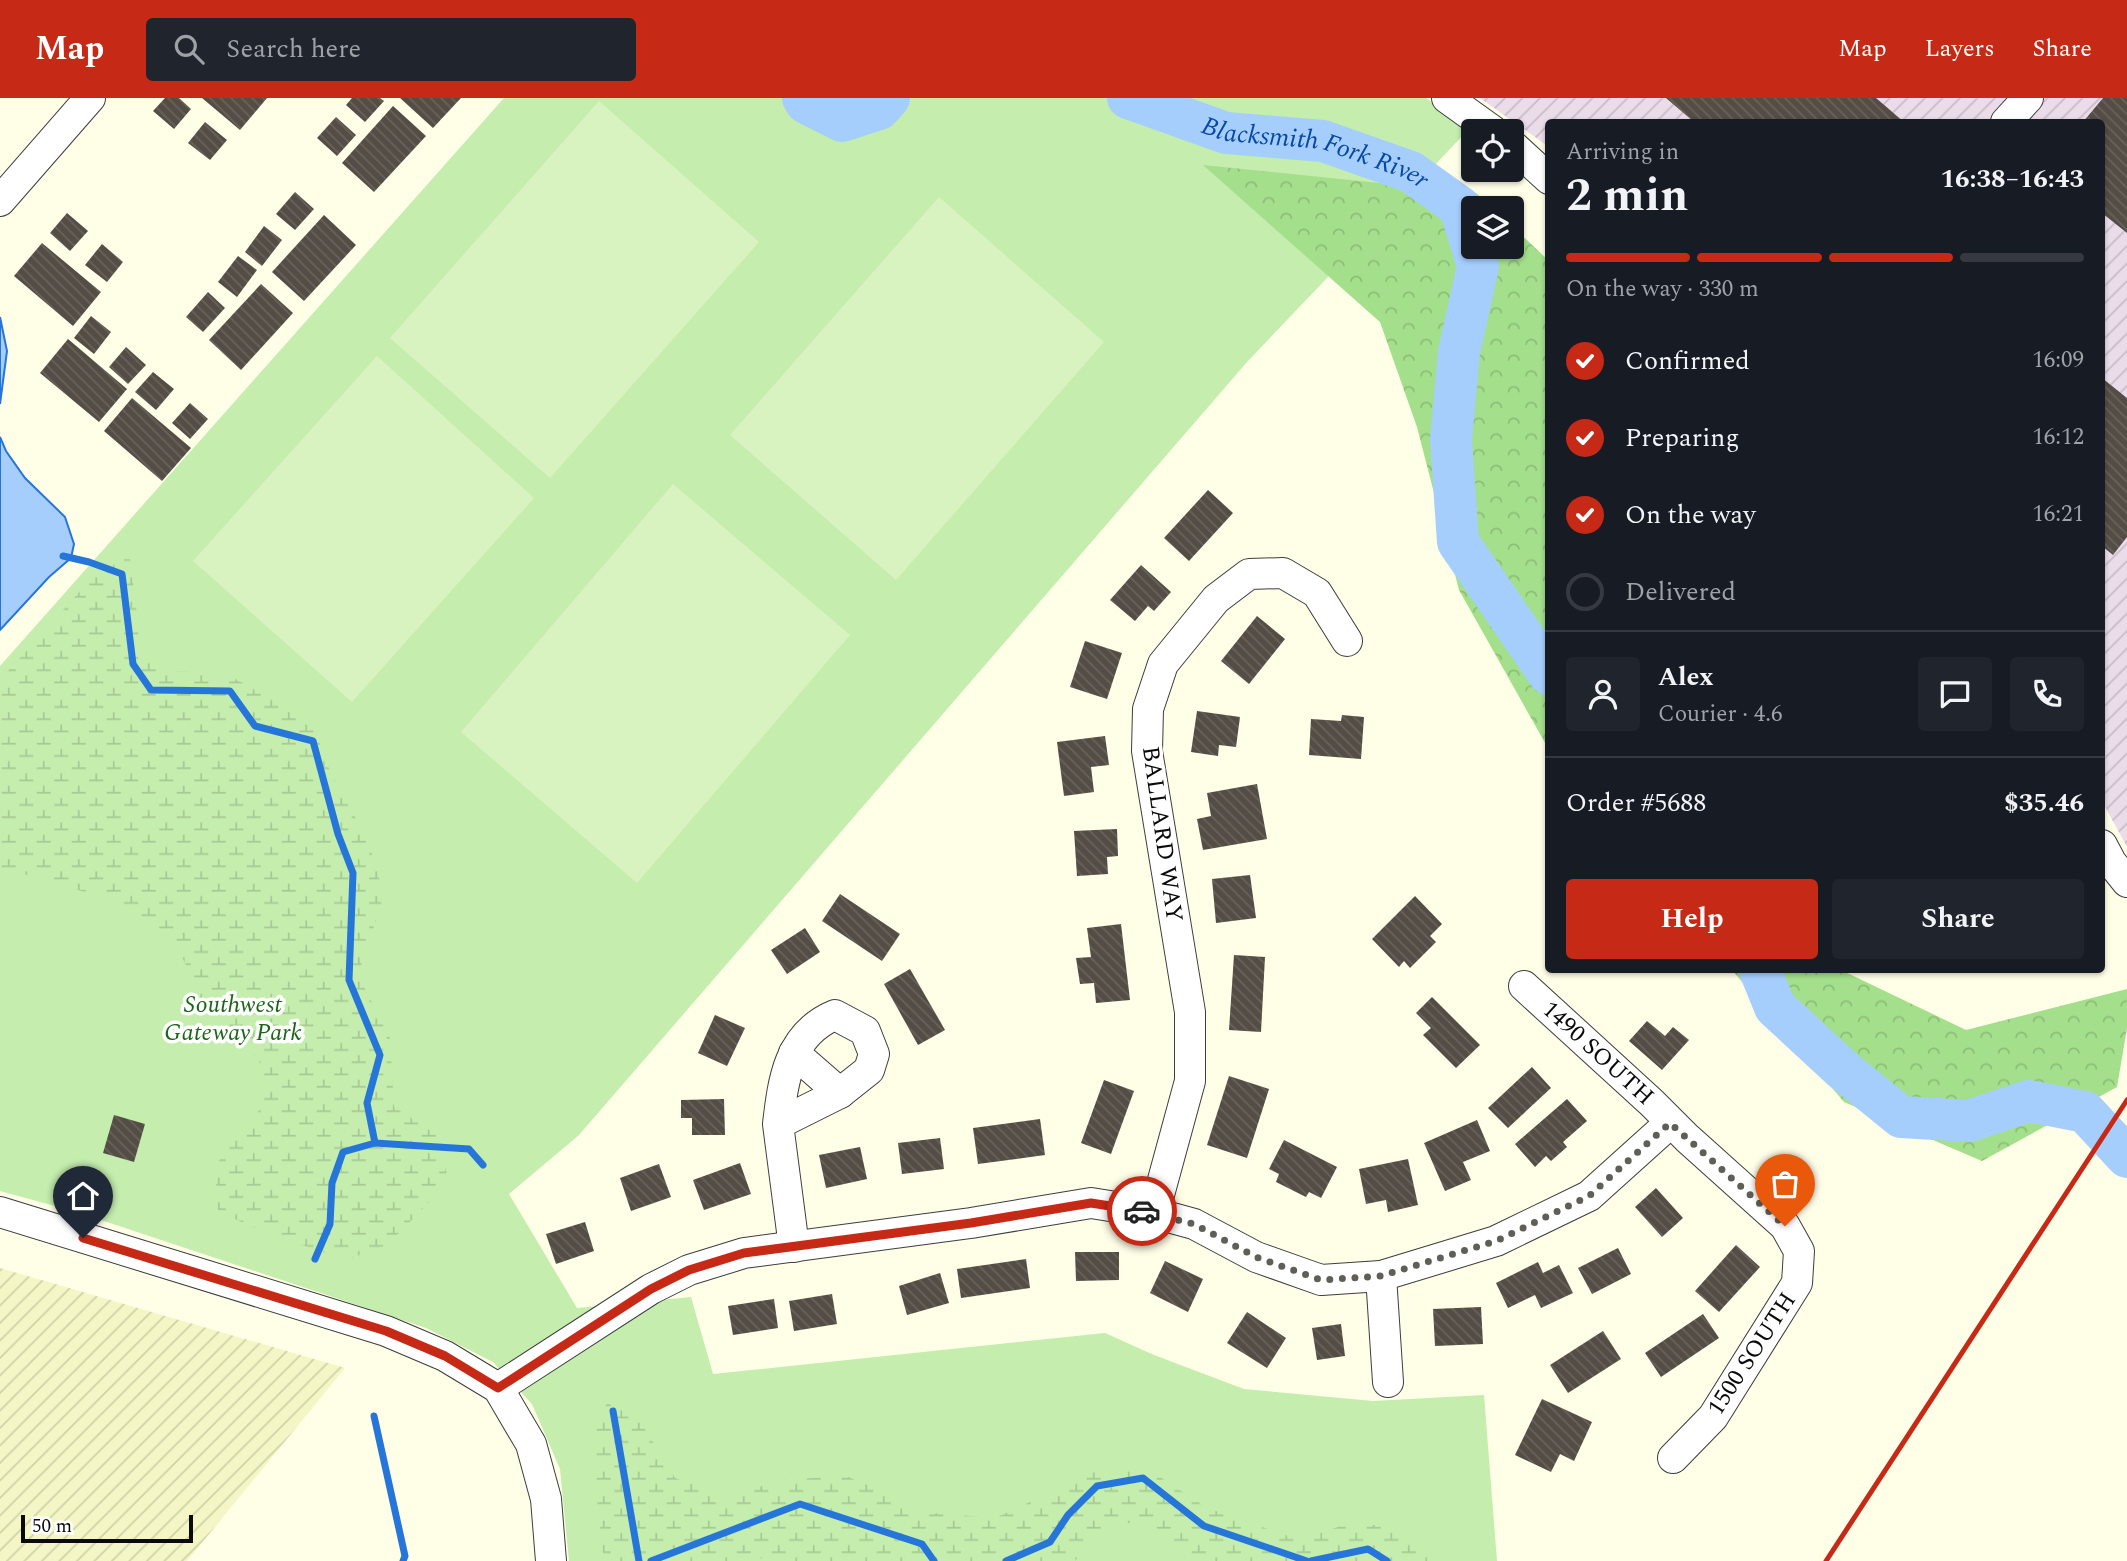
<!DOCTYPE html>
<html lang="en">
<head>
<meta charset="utf-8">
<style>
	body { margin:0; font-family:Spectral,serif; background:#20242c; color:#f1f3f6; height:100vh; display:flex; flex-direction:column; font-size:26px; white-space:nowrap }
	* { box-sizing:border-box; margin:0 }
	p { font-size:23px; color:#9ea1a6 }
	.icon { flex:none; width:38px; height:38px; fill:none; stroke:currentColor; stroke-width:2; stroke-linecap:round; stroke-linejoin:round }
	.map { position:relative; flex:1; overflow:hidden }
	.details { position:absolute; left:1545px; top:21px; width:560px; height:854px; display:flex; flex-direction:column; background:#171b24; border-radius:7px; box-shadow:0 2px 5px #0004 }
	.details>* { flex:none }
	.fabs { position:absolute; left:1461px; top:21px; display:grid; gap:14px }
	.fabs a { display:grid; place-items:center; width:63px; height:63px; border-radius:7px; background:#171b24; box-shadow:0 2px 5px #0004; font-size:35px }
	.scale { position:absolute; left:21px; bottom:18px; width:172px; box-sizing:border-box; padding-left:7px; border:4px solid #0a0a0a; border-top:0; font-size:19px; line-height:24px; white-space:nowrap; color:#0a0a0a; -webkit-text-stroke:5px #fff; paint-order:stroke }
	.pin { position:absolute; display:grid; place-items:center; width:60px; height:60px; color:#fff; margin:-72px -30px; border-radius:50% 50% 50% 0; rotate:-45deg; box-shadow:0 0 7px #0007 }
	.pin .icon { rotate:45deg }
	.courier { position:absolute; display:grid; place-items:center; width:70px; height:70px; margin:-35px; border:5px solid #c62a16; border-radius:50%; background:#fff; color:#222; box-shadow:0 2px 9px #0007 }
	.headline em { font-style:normal; font-weight:700 }
	.headline div { display:flex; flex-direction:column-reverse }
	.headline { display:flex; align-items:center; justify-content:space-between; height:119px; padding:0 21px }
	h1 { font-size:46px; font-weight:700; line-height:52px }
	.bar { display:grid; grid-template-columns:repeat(4,1fr); gap:10px 7px; align-content:center; height:84px; padding:0 21px }
	.bar i { height:9px; border-radius:5px; background:#363941 }
	.bar .active { background:#c62a16 }
	.bar p { grid-column:span 4 }
	.line { display:flex; align-items:center; gap:18px; padding:0 21px; border-top:2px solid #363941 }
	.line div { flex:1 }
	.round { display:grid; place-items:center; flex:none; width:74px; height:74px; border-radius:7px; background:#20242c }
	ol { padding:0 21px; list-style:none }
	li { display:flex; align-items:center; gap:21px; height:77px }
	li p { margin-inline-start:auto }
	li .icon { padding:7px; border-radius:50%; background:#c62a16; color:#fff; stroke-width:4 }
	li:last-child { color:#9ea1a6 }
	li i { width:38px; height:38px; border:4px solid #363941; border-radius:50% }
	.cta { display:flex; gap:14px; margin-top:auto; padding:14px 21px }
	.cta a { flex:1; height:80px; border-radius:7px; background:#c62a16; color:#fff; font-size:28px; font-weight:700; line-height:80px; text-align:center }
	.cta a+a { background:#20242c; color:#f1f3f6 }
	header { display:flex; align-items:center; gap:42px; box-sizing:border-box; height:98px; padding:0 35px; background:#c62a16; color:#fff }
	header strong { font-size:33px }
	nav { display:flex; gap:38px; margin-inline-start:auto; font-size:24px }
	.search { width:490px; height:63px; background:#20242c; display:flex; align-items:center; gap:18px; box-sizing:border-box; padding:0 24px; border-radius:7px; color:#9ea1a6; font-size:26px }
	.map>svg:first-child { display:block }
	.industrial { fill:url(#industrial-furrows) }
	.farmland { fill:url(#farmland-furrows) }
	.grass { fill:#c4edae }
	.forest { fill:url(#forest-crowns) }
	.wetland { fill:url(#wetland-marsh) }
	.pitch { fill:#d9f3c0 }
	.water { fill:#a6cefc; stroke:#2676da; stroke-width:2 }
	.lines { fill:none; stroke-linecap:round; stroke-linejoin:round }
	.stream { stroke:#2676da; stroke-width:7 }
	.river { stroke:#a6cefc; stroke-width:42 }
	.building { fill:url(#building-back-hatch) }
	.minor-casing { stroke:#3d3d3d; stroke-width:32 }
	.minor { stroke:#fff; stroke-width:30 }
	.rail { stroke:#c62a16; stroke-width:5 }
	.done { stroke:#605f57; stroke-width:7; stroke-dasharray:0 12.6 }
	.route { stroke:#c62a16; stroke-width:9 }
	.labels { text-anchor:middle; dominant-baseline:central; stroke-width:7; stroke-linejoin:round; paint-order:stroke }
	.street-label { font-size:24px; fill:#0a0a0a; stroke:#fff }
	.park-label { font-size:24px; font-style:italic; fill:#1a6616; stroke:#fff }
	.water-label { font-size:26px; font-style:italic; fill:#0949a6; stroke:#fff }
</style>
</head>
<body>
<header>
<strong>Map</strong>
<div class="search"><svg class="icon" aria-label="search" viewBox="0 0 24 24"><circle cx="10" cy="10" r="6"/><path d="M15 15l6 6"/></svg>Search here</div>
<nav><a>Map</a><a>Layers</a><a>Share</a></nav>
</header>
<div class="map">
<svg width="2127" height="1463" viewBox="0 0 2127 1463">
	<defs>
		<pattern id="industrial-furrows" width="10" height="10" patternUnits="userSpaceOnUse" patternTransform="scale(1.75)"><rect width="10" height="10" fill="#ebdcea"/><path d="M-1 1l2-2M0 10L10 0M9 11l2-2" fill="none" stroke="#c8bbc7"/></pattern>
		<pattern id="farmland-furrows" width="10" height="10" patternUnits="userSpaceOnUse" patternTransform="scale(1.75)"><rect width="10" height="10" fill="#f4f7c5"/><path d="M-1 1l2-2M0 10L10 0M9 11l2-2" fill="none" stroke="#d0d2a8"/></pattern>
		<pattern id="forest-crowns" width="20" height="18" patternUnits="userSpaceOnUse" patternTransform="scale(1.75)"><rect width="20" height="18" fill="#a4df8b"/><path d="M2 6a3 3 0 1 1 6 0M12 15a3 3 0 1 1 6 0" fill="none" stroke="#8cbe77"/></pattern>
		<pattern id="wetland-marsh" width="20" height="14" patternUnits="userSpaceOnUse" patternTransform="scale(1.75)"><rect width="20" height="14" fill="#c4edae"/><path d="M1 5h8M5 5V1M11 12h8M15 12V8" fill="none" stroke="#a7ca94"/></pattern>
		<pattern id="building-back-hatch" width="6" height="6" patternUnits="userSpaceOnUse" patternTransform="scale(1.75)"><rect width="6" height="6" fill="#544d45"/><path d="M-1 5l2 2M0 0l6 6M5-1l2 2" fill="none" stroke="#68625c"/></pattern>
	</defs>
	<rect width="100%" height="100%" fill="#fffee7"/>
	<!-- industrial -->
	<path class="industrial" d="M 1480,0 L 2127,0 L 2127,749 L 2102,703 L 2102,24 L 1549,24 L 1549,49 Z"/>
	<!-- farmland -->
	<path class="farmland" d="M 0,1170 L 345,1270 L 187,1463 L 0,1463 Z"/>
	<!-- grass -->
	<path class="grass" d="M 504,0 L 1426,0 L 1470,30 L 1247,264 L 579,1037 L 509,1096 L 577,1210 L 691,1199 L 713,1276 L 1105,1235 L 1154,1257 L 1244,1291 L 1373,1303 L 1484,1297 L 1497,1463 L 569,1463 L 560,1371 L 532,1306 L 493,1264 L 426,1230 L 77,1114 L 0,1093 L 0,568 Z"/>
	<!-- forest -->
	<g class="forest">
		<path d="M 1203,67 L 1476,95 L 1493,110 L 1474,110 L 1474,149 L 1512,149 L 1512,128 L 1549,163 L 1549,652 L 1459,492 L 1417,329 L 1380,224 Z"/>
		<path d="M 1732,872 L 1841,872 L 1966,932 L 2127,891 L 2127,930 L 2117,989 L 1982,1063 L 1844,1004 Z"/>
	</g>
	<!-- wetland -->
	<g class="wetland">
		<path d="M 109,461 L 130,461 L 141,549 L 162,572 L 227,576 L 287,610 L 316,635 L 331,676 L 368,742 L 384,797 L 358,877 L 390,940 L 394,1009 L 437,1037 L 449,1084 L 387,1147 L 346,1162 L 273,1137 L 218,1114 L 215,1068 L 264,1006 L 261,966 L 224,920 L 194,907 L 196,887 L 171,837 L 112,802 L 0,769 L 0,582 Z"/>
		<path d="M 611,1296 L 637,1318 L 675,1380 L 727,1399 L 781,1382 L 846,1378 L 933,1415 L 995,1420 L 1097,1373 L 1124,1370 L 1151,1373 L 1207,1410 L 1297,1441 L 1345,1427 L 1389,1427 L 1443,1463 L 1186,1463 L 1142,1424 L 1104,1427 L 1075,1463 L 772,1463 L 745,1456 L 729,1463 L 604,1463 L 596,1393 L 595,1331 Z"/>
	</g>
	<!-- pitch -->
	<g class="pitch">
		<path d="M 599,3 L 759,144 L 550,380 L 390,240 Z"/>
		<path d="M 939,99 L 1104,244 L 896,482 L 730,337 Z"/>
		<path d="M 377,258 L 534,400 L 352,604 L 193,463 Z"/>
		<path d="M 673,386 L 850,537 L 637,785 L 461,634 Z"/>
	</g>
	<!-- water -->
	<g class="water">
		<path d="M 0,219 L 7,253 L 0,306 Z"/>
		<path d="M 0,339 L 6,353 L 25,380 L 65,419 L 74,446 L 71,460 L 49,479 L 0,532 Z"/>
	</g>
	<g class="lines">
		<!-- stream -->
		<g class="stream">
			<path d="M 63,458 L 89,464 L 122,476 L 133,566 L 151,592 L 230,593 L 255,628 L 313,643 L 338,736 L 353,775 L 349,882 L 380,957 L 367,1005 L 375,1045 L 343,1054 L 332,1085 L 330,1126 L 315,1161"/>
			<path d="M 375,1045 L 469,1051 L 483,1067"/>
			<path d="M 613,1313 L 639,1463"/>
			<path d="M 374,1318 L 405,1458 L 403,1463"/>
			<path d="M 651,1463 L 800,1406 L 922,1446 L 934,1463"/>
			<path d="M 1006,1463 L 1050,1444 L 1068,1417 L 1097,1388 L 1143,1380 L 1204,1428 L 1307,1463"/>
			<path d="M 1311,1463 L 1368,1451 L 1387,1463"/>
		</g>
		<!-- river -->
		<g class="river">
			<path d="M 803,0 L 806,5 L 842,23 L 879,11 L 889,0"/>
			<path id="s1" d="M 1128,0 L 1226,35 L 1323,43 L 1411,74 L 1460,109 L 1478,168 L 1459,254 L 1451,342 L 1458,444 L 1549,576"/>
			<path d="M 1760,872 L 1775,909 L 1842,971 L 1901,1019 L 1969,1023 L 2029,1003 L 2085,1014 L 2127,1059"/>
		</g>
	</g>
	<!-- building -->
	<g class="building">
		<path d="M 165,0 L 179,0 L 191,11 L 174,31 L 153,13 Z"/>
		<path d="M 202,0 L 267,0 L 240,32 Z"/>
		<path d="M 352,0 L 380,0 L 384,3 L 365,24 L 346,7 Z"/>
		<path d="M 400,0 L 461,0 L 433,30 Z"/>
		<path d="M 1666,0 L 1876,0 L 1904,24 L 1694,24 Z"/>
		<path d="M 2103,0 L 2127,0 L 2127,135 L 2102,115 L 2102,24 L 2083,24 Z"/>
		<path d="M 393,8 L 426,38 L 374,94 L 342,65 Z"/>
		<path d="M 336,19 L 356,37 L 337,58 L 317,40 Z"/>
		<path d="M 205,24 L 227,42 L 210,62 L 188,45 Z"/>
		<path d="M 295,94 L 314,111 L 295,132 L 276,116 Z"/>
		<path d="M 67,115 L 88,133 L 70,153 L 50,135 Z"/>
		<path d="M 324,117 L 356,147 L 304,203 L 272,174 Z"/>
		<path d="M 264,128 L 282,142 L 262,168 L 245,154 Z"/>
		<path d="M 42,145 L 101,194 L 73,228 L 14,178 Z"/>
		<path d="M 102,146 L 123,164 L 107,184 L 85,167 Z"/>
		<path d="M 238,158 L 257,172 L 237,199 L 218,184 Z"/>
		<path d="M 261,186 L 293,215 L 241,272 L 209,242 Z"/>
		<path d="M 208,194 L 225,210 L 203,234 L 186,219 Z"/>
		<path d="M 91,218 L 111,234 L 94,256 L 74,240 Z"/>
		<path d="M 68,241 L 127,291 L 99,324 L 40,275 Z"/>
		<path d="M 126,249 L 146,267 L 128,286 L 109,269 Z"/>
		<path d="M 153,274 L 174,291 L 156,312 L 135,294 Z"/>
		<path d="M 2102,280 L 2127,300 L 2127,439 L 2113,457 L 2102,448 Z"/>
		<path d="M 132,300 L 191,350 L 162,383 L 104,333 Z"/>
		<path d="M 190,305 L 208,321 L 190,341 L 172,325 Z"/>
		<path d="M 1208,392 L 1233,415 L 1189,463 L 1164,440 Z"/>
		<path d="M 1141,467 L 1171,494 L 1154,513 L 1148,508 L 1135,523 L 1110,502 Z"/>
		<path d="M 1257,518 L 1285,541 L 1249,586 L 1221,563 Z"/>
		<path d="M 1085,543 L 1122,555 L 1107,601 L 1070,589 Z"/>
		<path d="M 1197,613 L 1240,619 L 1236,649 L 1219,647 L 1218,658 L 1191,654 Z"/>
		<path d="M 1342,617 L 1364,619 L 1361,661 L 1309,657 L 1311,621 L 1341,623 Z"/>
		<path d="M 1105,638 L 1109,667 L 1091,669 L 1094,694 L 1064,698 L 1057,644 Z"/>
		<path d="M 1257,686 L 1267,741 L 1203,752 L 1197,721 L 1211,718 L 1207,695 Z"/>
		<path d="M 1117,731 L 1118,758 L 1107,759 L 1108,776 L 1077,778 L 1074,733 Z"/>
		<path d="M 1250,777 L 1256,820 L 1216,825 L 1212,781 Z"/>
		<path d="M 840,796 L 900,836 L 882,863 L 822,823 Z"/>
		<path d="M 1415,798 L 1442,826 L 1430,838 L 1436,844 L 1410,870 L 1404,863 L 1399,869 L 1372,841 Z"/>
		<path d="M 1121,826 L 1130,902 L 1096,905 L 1094,885 L 1080,886 L 1076,860 L 1091,859 L 1087,830 Z"/>
		<path d="M 805,830 L 820,854 L 787,876 L 771,852 Z"/>
		<path d="M 1234,857 L 1265,859 L 1261,934 L 1229,932 Z"/>
		<path d="M 910,871 L 945,932 L 918,947 L 884,886 Z"/>
		<path d="M 1432,899 L 1480,947 L 1456,970 L 1423,937 L 1431,930 L 1416,915 Z"/>
		<path d="M 715,917 L 745,930 L 727,968 L 698,955 Z"/>
		<path d="M 1647,923 L 1665,938 L 1673,929 L 1689,942 L 1662,972 L 1629,943 Z"/>
		<path d="M 1532,969 L 1551,990 L 1508,1030 L 1488,1010 Z"/>
		<path d="M 1229,978 L 1269,991 L 1247,1060 L 1207,1047 Z"/>
		<path d="M 1104,982 L 1134,993 L 1111,1056 L 1081,1045 Z"/>
		<path d="M 724,1001 L 725,1037 L 692,1037 L 692,1020 L 681,1020 L 681,1002 Z"/>
		<path d="M 1567,1001 L 1587,1023 L 1563,1044 L 1567,1049 L 1551,1063 L 1546,1058 L 1535,1069 L 1515,1046 Z"/>
		<path d="M 114,1017 L 145,1026 L 134,1064 L 103,1055 Z"/>
		<path d="M 1040,1021 L 1045,1057 L 978,1066 L 973,1030 Z"/>
		<path d="M 1477,1022 L 1490,1053 L 1463,1064 L 1471,1082 L 1445,1093 L 1424,1045 Z"/>
		<path d="M 940,1040 L 944,1071 L 902,1076 L 898,1045 Z"/>
		<path d="M 1284,1042 L 1337,1069 L 1321,1100 L 1309,1094 L 1306,1099 L 1276,1084 L 1279,1076 L 1269,1071 Z"/>
		<path d="M 860,1049 L 867,1081 L 826,1090 L 819,1057 Z"/>
		<path d="M 1408,1061 L 1418,1107 L 1388,1114 L 1386,1102 L 1366,1106 L 1359,1071 Z"/>
		<path d="M 740,1065 L 751,1096 L 704,1112 L 693,1082 Z"/>
		<path d="M 659,1066 L 671,1099 L 631,1113 L 620,1080 Z"/>
		<path d="M 1656,1090 L 1683,1120 L 1662,1139 L 1635,1109 Z"/>
		<path d="M 585,1124 L 594,1153 L 556,1166 L 546,1136 Z"/>
		<path d="M 1736,1147 L 1760,1169 L 1719,1214 L 1695,1193 Z"/>
		<path d="M 1618,1150 L 1631,1176 L 1592,1196 L 1578,1170 Z"/>
		<path d="M 1075,1154 L 1119,1154 L 1119,1182 L 1076,1183 Z"/>
		<path d="M 1026,1161 L 1030,1190 L 961,1200 L 957,1171 Z"/>
		<path d="M 1165,1163 L 1203,1181 L 1188,1214 L 1150,1195 Z"/>
		<path d="M 1538,1164 L 1543,1175 L 1559,1167 L 1573,1195 L 1541,1210 L 1535,1197 L 1508,1210 L 1496,1185 Z"/>
		<path d="M 940,1175 L 949,1205 L 907,1217 L 899,1188 Z"/>
		<path d="M 832,1196 L 837,1226 L 794,1233 L 789,1203 Z"/>
		<path d="M 774,1201 L 778,1230 L 733,1237 L 728,1208 Z"/>
		<path d="M 1481,1209 L 1483,1246 L 1435,1248 L 1433,1211 Z"/>
		<path d="M 1247,1214 L 1286,1240 L 1267,1270 L 1227,1245 Z"/>
		<path d="M 1703,1216 L 1719,1240 L 1661,1279 L 1645,1255 Z"/>
		<path d="M 1341,1226 L 1345,1258 L 1317,1262 L 1312,1230 Z"/>
		<path d="M 1603,1233 L 1621,1261 L 1568,1295 L 1550,1267 Z"/>
		<path d="M 1542,1301 L 1592,1324 L 1574,1363 L 1560,1356 L 1551,1374 L 1515,1357 Z"/>
	</g>
	<g class="lines">
		<!-- minor casing -->
		<g class="minor-casing">
			<g id="minor">
				<path d="M 1447,0 L 1493,33"/>
				<path d="M 2006,24 L 2028,0"/>
				<path d="M 1512,47 L 1549,81"/>
				<path d="M 0,103 L 90,0"/>
				<path d="M 2102,747 L 2111,764 L 2127,784"/>
				<path id="s2" d="M 1524,888 L 1652,1005 L 1687,1040 L 1785,1128 L 1799,1153 L 1797,1185 L 1713,1319 L 1673,1360"/>
				<path d="M 794,955 L 840,995"/>
				<path d="M 778,1026 C 783,982 789,936 835,917 L 865,933 L 874,956 L 869,972 L 840,995 L 778,1026 L 794,1149"/>
				<path d="M 0,1114 L 386,1233 L 445,1258 L 498,1290 L 531,1346 L 546,1401 L 551,1463"/>
				<path d="M 1154,1115 L 1190,983 L 1190,914 L 1147,653 L 1148,611 L 1163,566 L 1216,501 L 1249,476 L 1283,475 L 1317,495 L 1347,543"/>
				<path d="M 1381,1178 L 1388,1284"/>
				<path d="M 498,1290 L 651,1191 L 689,1172 L 744,1155 L 971,1125 L 1091,1105 L 1154,1115 L 1194,1126 L 1256,1159 L 1321,1182 L 1381,1178 L 1496,1143 L 1589,1098 L 1670,1025"/>
			</g>
		</g>
		<!-- minor -->
		<use href="#minor" class="minor"/>
		<!-- rail -->
		<path class="rail" d="M 1826,1463 L 2127,1002"/>
	</g>
	<g class="lines">
		<!-- done -->
		<path class="done" d="M 1142,1113 L 1194,1126 L 1256,1159 L 1321,1182 L 1381,1178 L 1496,1143 L 1589,1098 L 1670,1025 L 1785,1128"/>
		<!-- route -->
		<path class="route" d="M 83,1140 L 386,1233 L 445,1258 L 498,1290 L 651,1191 L 689,1172 L 744,1155 L 971,1125 L 1091,1105 L 1142,1113"/>
	</g>
	<g class="labels">
		<!-- street labels -->
		<g class="street-label">
			<text transform="translate(1162 736) rotate(82)">BALLARD WAY</text>
			<text stroke="none"><textPath href="#s2" startOffset="100">1490 SOUTH</textPath></text>
			<text transform="translate(1752 1256) rotate(-57)">1500 SOUTH</text>
		</g>
		<!-- park labels -->
		<g class="park-label">
			<text x="233" y="907">Southwest<tspan x="233" dy="28">Gateway Park</tspan></text>
		</g>
		<!-- water labels -->
		<g class="water-label">
			<text stroke="none"><textPath href="#s1" startOffset="196">Blacksmith Fork River</textPath></text>
		</g>
	</g>
</svg>
<div class="fabs">
<a><svg class="icon" aria-label="locate" viewBox="0 0 24 24"><circle cx="12" cy="12" r="6"/><path d="M12 2v4M12 18v4M2 12h4M18 12h4"/></svg></a>
<a><svg class="icon" aria-label="layers" viewBox="0 0 24 24"><path d="M12 4l9 5-9 5-9-5zM3 14l9 5 9-5"/></svg></a>
</div>
<div class="scale">50 m</div>
<div class="pin" style="left:1785px;top:1128px;background:#ea580c"><svg class="icon" aria-label="bag" viewBox="0 0 24 24"><path d="M5 8h14l-1 12H6zM9 8a3 3 0 0 1 6 0"/></svg></div>
<div class="pin" style="left:83px;top:1140px;background:#1f2937"><svg class="icon" aria-label="home" viewBox="0 0 24 24"><path d="M3 11l9-7 9 7M6 9v11h12V9"/></svg></div>
<div class="courier" style="left:1142px;top:1113px"><svg class="icon" aria-label="car" viewBox="0 0 24 24"><path d="M5 17H2v-5l4-1 3-4h7l3 4 3 1v5h-3M9 17h6M6 11h13"/><circle cx="7" cy="17" r="2"/><circle cx="17" cy="17" r="2"/></svg></div>
<section class="details">
<div class="headline"><div><h1>2 min</h1><p>Arriving in</p></div><em>16:38–16:43</em></div>
<div class="bar"><i class="active"></i><i class="active"></i><i class="active"></i><i></i><p>On the way · 330 m</p></div>
<ol>
<li><svg class="icon" aria-label="check" viewBox="0 0 24 24"><path d="M5 12l5 5 9-10"/></svg>Confirmed<p>16:09</p></li>
<li><svg class="icon" aria-label="check" viewBox="0 0 24 24"><path d="M5 12l5 5 9-10"/></svg>Preparing<p>16:12</p></li>
<li><svg class="icon" aria-label="check" viewBox="0 0 24 24"><path d="M5 12l5 5 9-10"/></svg>On the way<p>16:21</p></li>
<li><i></i>Delivered</li>
</ol>
<div class="line" style="height:126px"><a class="round"><svg class="icon" aria-label="person" viewBox="0 0 24 24"><circle cx="12" cy="8" r="4"/><path d="M4 21q1-7 8-7t8 7"/></svg></a><div><b>Alex</b><p>Courier · 4.6</p></div><a class="round"><svg class="icon" aria-label="chat" viewBox="0 0 24 24"><path d="M4 5h16v11H9l-5 4z"/></svg></a><a class="round"><svg class="icon" aria-label="phone" viewBox="0 0 24 24"><path d="M5 4h4l2 5-3 2q2 4 5 5l2-3 5 2v4C11 20 4 13 5 4z"/></svg></a></div>
<div class="line" style="height:91px"><div>Order #5688</div><b>$35.46</b></div>
<div class="cta"><a>Help</a><a>Share</a></div>
</section>
</div>
</body>
</html>
